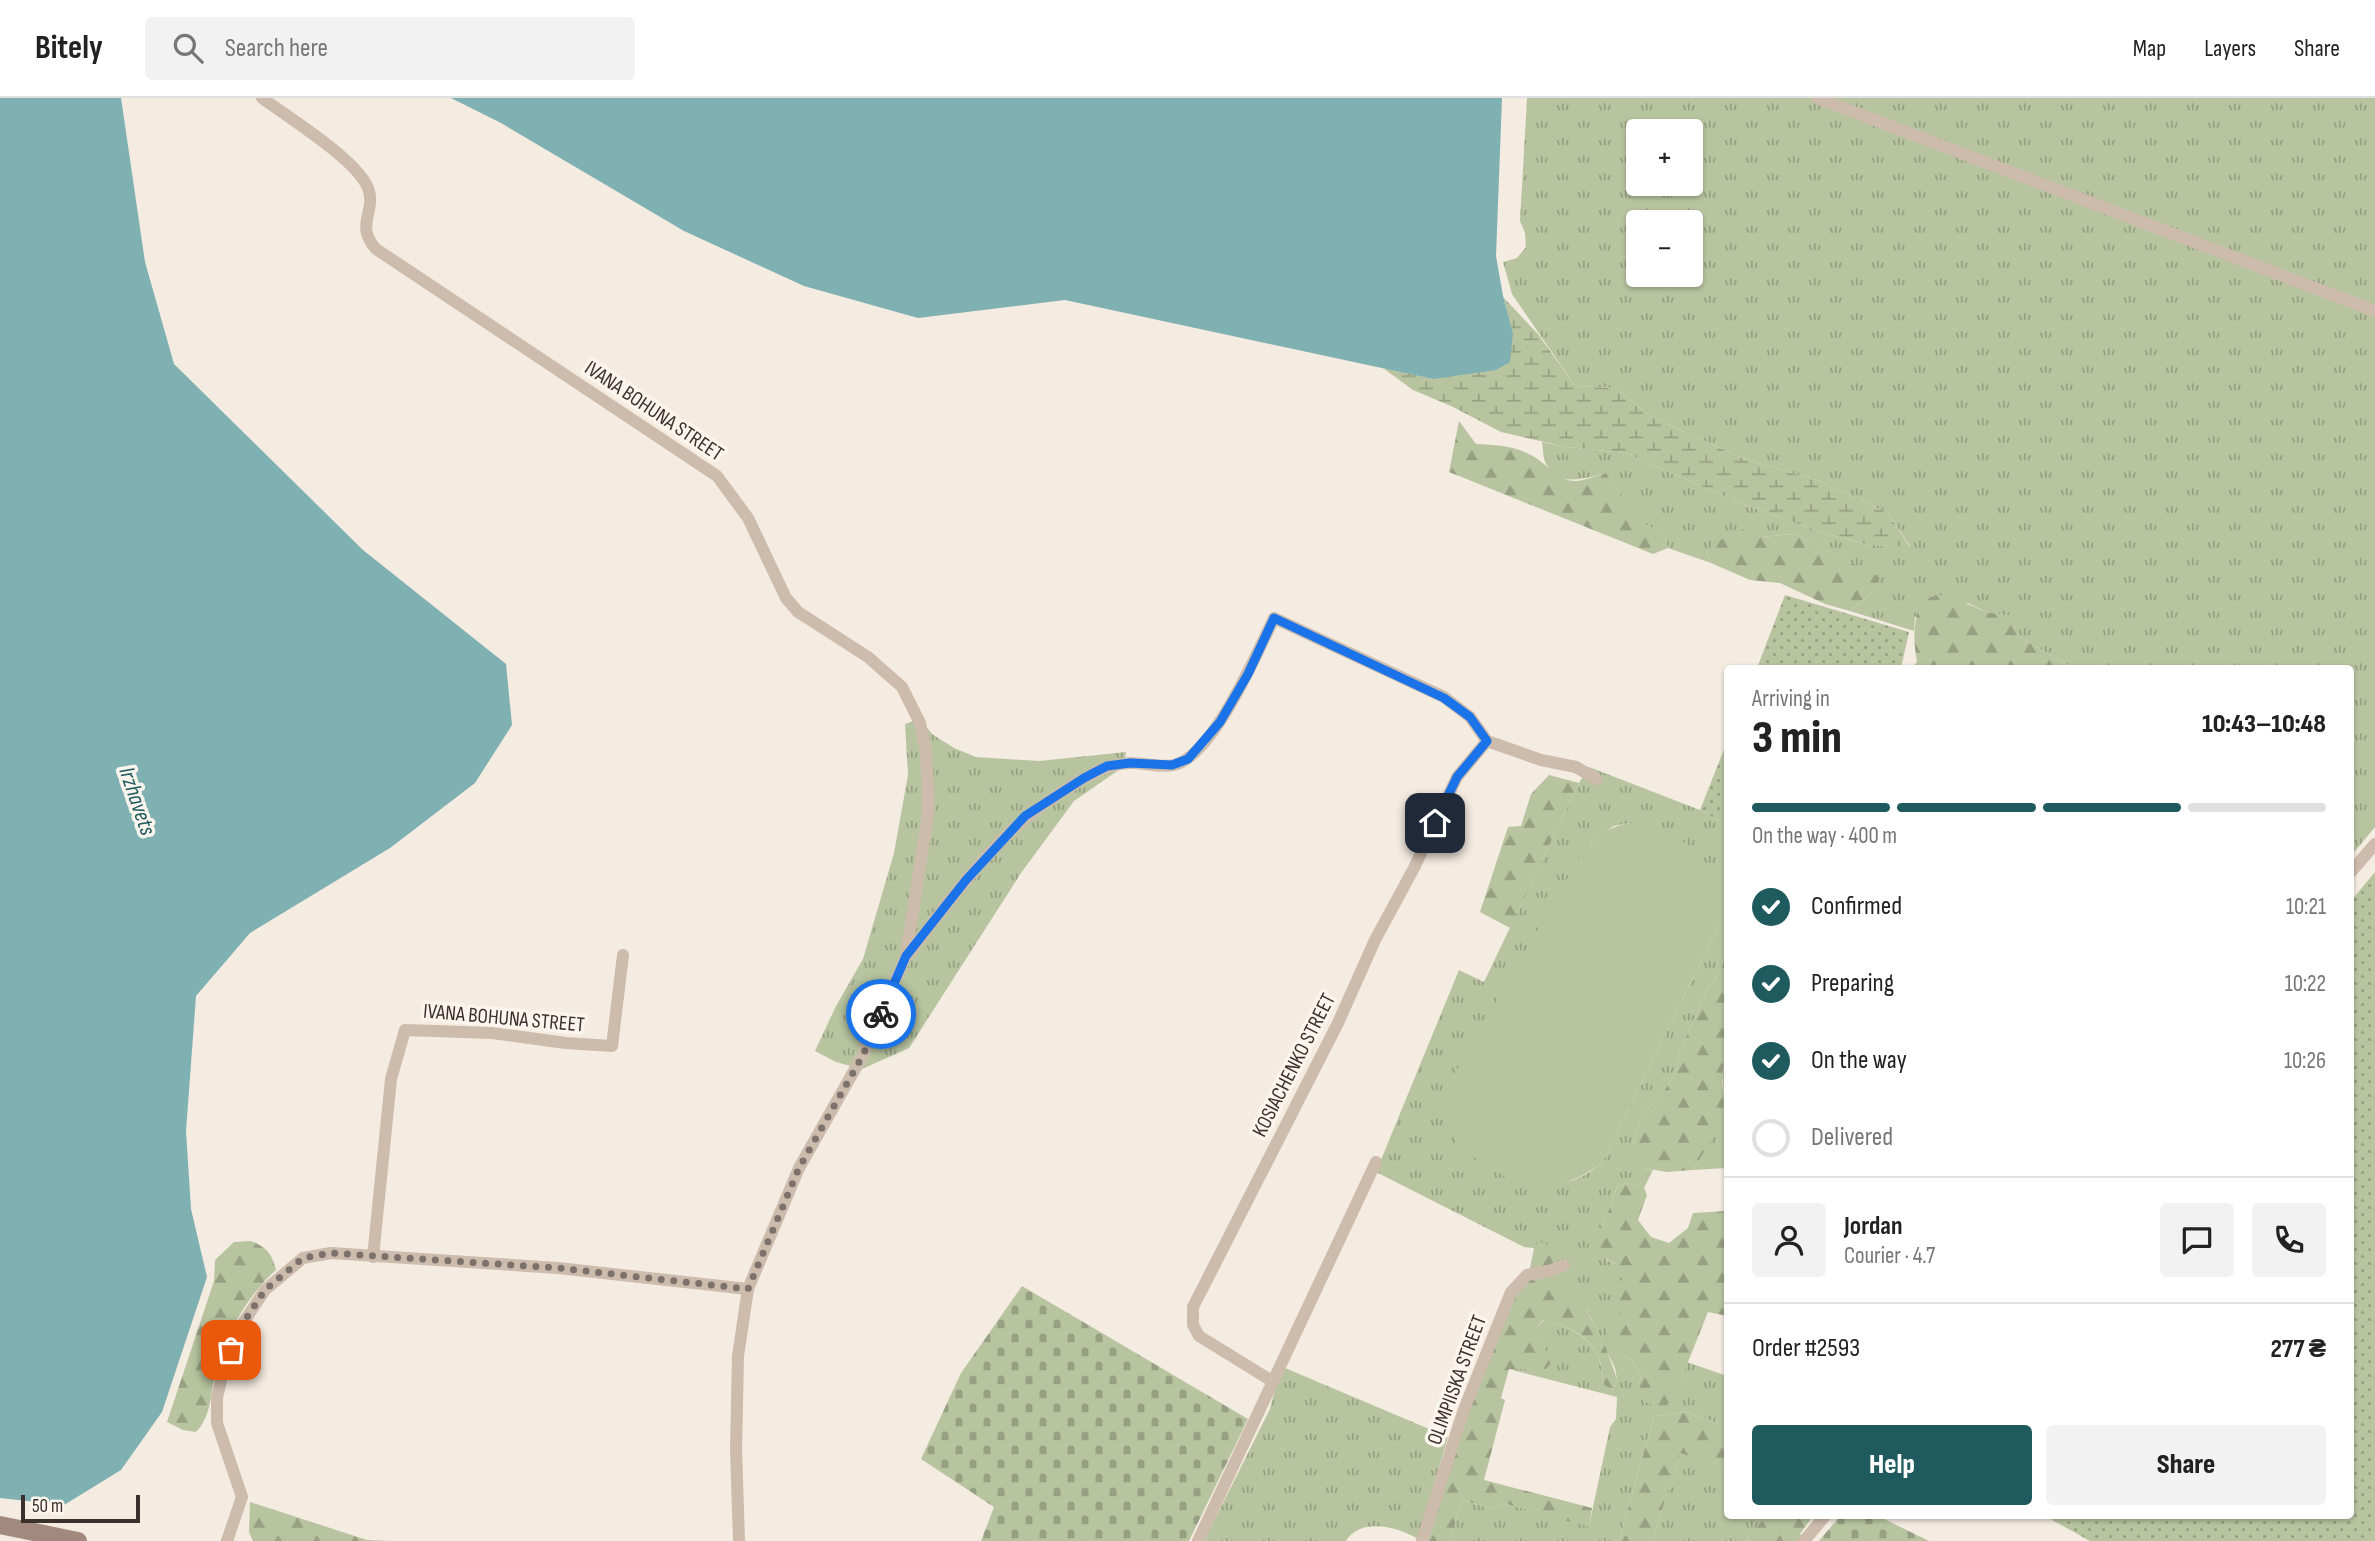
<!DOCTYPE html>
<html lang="en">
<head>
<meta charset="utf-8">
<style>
	body { margin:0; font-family:"Sofia Sans Condensed",sans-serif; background:#f2f2f2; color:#222; height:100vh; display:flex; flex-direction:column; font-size:26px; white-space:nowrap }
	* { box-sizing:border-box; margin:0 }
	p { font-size:23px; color:#767676 }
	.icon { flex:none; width:38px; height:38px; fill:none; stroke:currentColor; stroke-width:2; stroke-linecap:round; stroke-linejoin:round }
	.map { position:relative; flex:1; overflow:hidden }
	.drawer { position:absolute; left:1724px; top:567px; width:630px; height:854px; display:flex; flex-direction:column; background:#fff; border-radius:7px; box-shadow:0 2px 5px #0004 }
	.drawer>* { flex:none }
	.tools { position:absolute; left:1626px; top:21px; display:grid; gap:14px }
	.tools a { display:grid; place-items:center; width:77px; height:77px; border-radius:7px; background:#fff; box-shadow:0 2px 5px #0004; font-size:35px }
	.scale { position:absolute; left:21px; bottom:18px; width:119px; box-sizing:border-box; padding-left:7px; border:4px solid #3b302b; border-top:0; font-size:19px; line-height:24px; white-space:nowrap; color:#3b302b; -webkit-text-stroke:5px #fbf5ee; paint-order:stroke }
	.pin { position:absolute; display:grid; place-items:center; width:60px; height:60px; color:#fff; margin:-30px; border-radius:14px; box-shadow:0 4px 10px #0006 }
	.courier { position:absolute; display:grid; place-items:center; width:70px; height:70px; margin:-35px; border:5px solid #1a73e8; border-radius:50%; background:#fff; color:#222; box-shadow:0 2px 9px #0007 }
	.summary em { font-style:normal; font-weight:800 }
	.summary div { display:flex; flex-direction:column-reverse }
	.summary { display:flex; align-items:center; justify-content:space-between; height:119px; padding:0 28px }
	h1 { font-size:46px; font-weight:800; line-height:52px }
	.bar { display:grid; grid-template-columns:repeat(4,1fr); gap:10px 7px; align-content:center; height:84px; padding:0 28px }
	.bar i { height:9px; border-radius:5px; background:#e0e0e0 }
	.bar .selected { background:#1f5a5e }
	.bar p { grid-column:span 4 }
	.line { display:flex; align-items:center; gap:18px; padding:0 28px; border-top:2px solid #e0e0e0 }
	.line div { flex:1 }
	.round { display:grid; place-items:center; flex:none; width:74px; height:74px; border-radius:7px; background:#f2f2f2 }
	ol { padding:0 28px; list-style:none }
	li { display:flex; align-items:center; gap:21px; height:77px }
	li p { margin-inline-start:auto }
	li .icon { padding:7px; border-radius:50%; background:#1f5a5e; color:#fff; stroke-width:4 }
	li:last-child { color:#767676 }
	li i { width:38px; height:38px; border:4px solid #e0e0e0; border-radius:50% }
	.primary-button { display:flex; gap:14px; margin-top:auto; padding:14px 28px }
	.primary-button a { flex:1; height:80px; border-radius:7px; background:#1f5a5e; color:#fff; font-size:28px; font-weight:800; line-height:80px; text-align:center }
	.primary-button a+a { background:#f2f2f2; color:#222 }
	header { display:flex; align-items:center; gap:42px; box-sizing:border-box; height:98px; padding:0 35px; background:#fff; border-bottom:2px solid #e0e0e0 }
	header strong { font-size:33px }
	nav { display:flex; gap:38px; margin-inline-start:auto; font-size:24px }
	.search { width:490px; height:63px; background:#f2f2f2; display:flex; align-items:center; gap:18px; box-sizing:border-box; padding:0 24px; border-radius:7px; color:#767676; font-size:26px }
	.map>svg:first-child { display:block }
	.grass { fill:url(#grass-tufts); fill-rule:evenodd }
	.forest { fill:url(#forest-firs) }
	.wetland { fill:url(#wetland-marsh) }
	.cemetery { fill:url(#cemetery-stones) }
	.garden { fill:url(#garden-dots) }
	.pitch { fill:#b8c4a0 }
	.water { fill:#7fb0b2 }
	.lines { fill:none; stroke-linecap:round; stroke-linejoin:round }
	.minor { stroke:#cdbbac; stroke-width:12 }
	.secondary { stroke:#a18a7d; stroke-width:18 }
	.done { stroke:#7c716b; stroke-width:7; stroke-dasharray:0 12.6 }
	.route { stroke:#1a73e8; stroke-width:9 }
	.labels { text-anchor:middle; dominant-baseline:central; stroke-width:7; stroke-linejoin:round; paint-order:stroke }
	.street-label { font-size:21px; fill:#3b302b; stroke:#fbf5ee }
	.water-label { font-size:23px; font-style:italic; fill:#1f5a5e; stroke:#fbf5ee }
</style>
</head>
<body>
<header>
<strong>Bitely</strong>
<div class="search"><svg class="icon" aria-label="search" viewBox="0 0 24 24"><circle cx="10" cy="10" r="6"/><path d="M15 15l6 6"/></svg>Search here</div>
<nav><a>Map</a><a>Layers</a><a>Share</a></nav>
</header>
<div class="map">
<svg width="2375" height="1443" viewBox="0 0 2375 1443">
	<defs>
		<pattern id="grass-tufts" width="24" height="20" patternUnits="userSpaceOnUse" patternTransform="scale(1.75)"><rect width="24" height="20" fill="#b8c4a0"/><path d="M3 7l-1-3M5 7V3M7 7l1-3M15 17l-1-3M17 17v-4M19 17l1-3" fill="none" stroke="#97a083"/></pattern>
		<pattern id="forest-firs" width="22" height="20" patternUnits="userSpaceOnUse" patternTransform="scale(1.75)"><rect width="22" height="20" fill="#b8c4a0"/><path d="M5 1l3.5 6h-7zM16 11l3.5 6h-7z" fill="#97a083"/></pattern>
		<pattern id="wetland-marsh" width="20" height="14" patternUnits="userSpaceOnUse" patternTransform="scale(1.75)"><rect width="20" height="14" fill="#b8c4a0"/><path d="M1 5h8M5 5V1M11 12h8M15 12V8" fill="none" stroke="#97a083"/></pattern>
		<pattern id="cemetery-stones" width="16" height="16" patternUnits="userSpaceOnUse" patternTransform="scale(1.75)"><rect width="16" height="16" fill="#b8c4a0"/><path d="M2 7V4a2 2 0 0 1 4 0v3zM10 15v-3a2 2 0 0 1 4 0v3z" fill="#97a083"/></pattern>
		<pattern id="garden-dots" width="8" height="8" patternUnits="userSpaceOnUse" patternTransform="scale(1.75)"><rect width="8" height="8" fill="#b8c4a0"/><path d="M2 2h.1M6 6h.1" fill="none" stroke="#97a083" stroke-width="1.8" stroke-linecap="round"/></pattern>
	</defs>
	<rect width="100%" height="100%" fill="#f4ebe1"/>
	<!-- grass -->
	<g class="grass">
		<path d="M 1527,0 L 2375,0 L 2375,729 L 2350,759 L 2350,570 L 2073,570 L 2018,538 L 2010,518 L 1986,514 L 1968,505 L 1915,519 L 1914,533 L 1850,513 L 1875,492 L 1879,479 L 1793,436 L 1762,439 L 1706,453 L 1711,465 L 1668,450 L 1665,438 L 1641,424 L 1606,375 C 1586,380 1559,390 1546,366 C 1543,360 1543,350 1542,344 L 1566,349 L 1626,355 L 1740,405 L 1824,435 L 1869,447 L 1910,448 L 1888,415 L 1817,382 L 1744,361 L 1650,318 L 1615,290 L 1575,288 L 1512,196 L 1503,164 L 1517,160 L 1526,149 L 1525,135 L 1520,123 ZM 1638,33 L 1690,33 L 1690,86 L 1638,86 ZM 1638,124 L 1690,124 L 1690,177 L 1638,177 Z"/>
		<path d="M 920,621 L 932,636 L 954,650 L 976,659 L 1039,663 L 1126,654 L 1123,669 L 1074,703 L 1021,775 L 909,950 L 862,971 L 836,964 L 815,953 L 836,908 L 863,861 L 894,755 L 908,677 L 905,626 Z"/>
		<path d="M 1589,669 L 1700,712 L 1727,727 L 1727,856 L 1721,872 L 1706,894 L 1680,953 L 1676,974 L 1664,993 L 1640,1021 L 1633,1046 L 1643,1070 L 1653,1072 L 1644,1090 L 1626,1085 L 1617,1089 L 1603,1128 L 1606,1162 L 1616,1166 L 1625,1178 L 1618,1255 L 1631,1261 L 1641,1277 L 1638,1293 L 1680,1284 L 1687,1264 L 1727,1278 L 1727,1329 L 1688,1314 L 1654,1318 L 1619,1443 L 1450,1443 L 1462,1402 L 1492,1411 L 1503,1405 L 1589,1428 L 1610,1329 L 1616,1321 L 1617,1299 L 1509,1271 L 1546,1271 L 1552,1263 L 1537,1240 L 1537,1229 L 1544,1222 C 1566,1228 1588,1236 1598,1259 C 1602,1268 1602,1278 1604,1287 L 1613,1292 L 1617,1281 L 1615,1270 L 1588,1214 C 1584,1207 1581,1207 1574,1203 C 1561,1196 1557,1180 1558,1167 L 1539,1144 L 1534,1150 L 1524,1149 L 1376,1074 L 1459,872 L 1484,884 L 1579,685 ZM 1630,725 L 1721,823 L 1603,1063 C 1576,1088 1557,1088 1523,1080 C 1493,1072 1476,1063 1454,1040 L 1591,744 L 1614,728 Z"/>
		<path d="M 1727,960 L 1727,1070 L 1693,1072 C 1708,1048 1718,1025 1723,998 C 1726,982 1717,977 1727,960 Z"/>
		<path d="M 1285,1270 L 1448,1339 L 1418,1441 C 1398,1429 1361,1419 1346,1443 L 1204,1443 L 1270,1311 L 1275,1291 Z"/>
		<path d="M 1680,1354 L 1727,1369 L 1727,1418 L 1766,1418 L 1745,1443 L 1652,1443 Z"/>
	</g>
	<!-- forest -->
	<g class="forest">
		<path d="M 1459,323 L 1476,346 C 1494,347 1511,347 1529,356 C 1545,363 1557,383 1575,383 C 1584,383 1597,377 1606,375 L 1641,423 L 1665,438 L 1668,450 L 1653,456 L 1449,374 Z"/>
		<path d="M 1743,431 L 1762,439 L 1793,436 L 1880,479 L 1875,492 L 1850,513 L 1825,506 L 1780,485 L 1750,482 L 1711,465 L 1706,453 L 1716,444 Z"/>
		<path d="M 1945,496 L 1986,514 L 2011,518 L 2018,538 L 2073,570 L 1912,570 L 1917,564 C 1913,541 1913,524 1922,501 Z"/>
		<path d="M 1549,677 L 1579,685 L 1510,830 L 1480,814 L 1508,729 L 1521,728 L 1531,696 Z"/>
		<path d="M 1727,856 L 1727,960 C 1717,977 1726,992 1723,1010 C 1720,1030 1704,1054 1693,1072 L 1667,1074 L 1643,1070 L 1636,1064 L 1633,1046 L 1640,1021 L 1664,993 L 1676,974 L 1680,953 L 1706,894 L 1721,872 Z"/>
		<path d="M 1626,1085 L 1644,1090 L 1647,1097 L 1638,1122 L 1651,1139 L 1669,1145 L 1688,1130 L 1693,1115 L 1727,1113 L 1727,1218 L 1708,1214 L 1680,1284 L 1665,1311 L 1644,1304 L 1638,1293 L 1641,1277 L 1631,1261 L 1618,1255 L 1610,1243 L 1605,1230 L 1610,1221 L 1621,1218 L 1616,1193 L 1624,1178 L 1616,1166 L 1591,1154 L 1588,1144 L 1603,1128 L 1617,1089 Z"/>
		<path d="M 251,1143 C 267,1149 272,1156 276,1172 C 247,1198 226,1236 216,1273 C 210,1295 212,1318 196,1334 L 183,1332 L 167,1324 L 214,1183 L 215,1162 L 234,1144 Z"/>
		<path d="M 1539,1143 C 1573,1154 1540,1189 1584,1207 L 1606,1250 L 1617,1281 L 1613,1292 L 1604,1287 C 1602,1278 1602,1267 1598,1259 C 1588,1235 1566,1228 1543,1222 L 1537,1229 L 1537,1240 L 1553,1263 L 1546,1271 L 1509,1271 L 1501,1300 L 1505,1302 L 1484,1382 L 1592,1410 L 1589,1429 L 1503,1405 L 1492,1411 L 1462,1402 L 1450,1443 L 1425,1443 L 1465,1315 L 1513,1196 L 1528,1180 L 1534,1150 Z"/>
		<path d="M 1688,1314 L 1727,1329 L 1727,1369 L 1680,1355 L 1652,1443 L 1619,1443 L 1654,1318 Z"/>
		<path d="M 250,1404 L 367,1442 L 389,1443 L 253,1443 L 249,1434 Z"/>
		<path d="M 1766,1418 L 1813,1418 L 1800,1436 L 1810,1443 L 1745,1443 Z"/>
	</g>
	<!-- wetland -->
	<path class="wetland" d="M 1503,199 L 1538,236 L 1575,288 L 1615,290 L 1650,318 L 1744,361 L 1817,382 L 1888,415 L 1910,449 L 1869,447 L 1824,435 L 1740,405 L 1626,355 L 1566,349 L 1501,334 L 1451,308 L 1413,292 L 1383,270 L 1433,281 L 1513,235 Z"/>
	<!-- cemetery -->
	<g class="cemetery">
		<path d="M 1022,1188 L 1248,1321 L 1189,1443 L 981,1443 L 994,1409 L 921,1361 L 961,1275 Z"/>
		<path d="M 1840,1418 L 1878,1418 L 1929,1443 L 1819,1443 Z"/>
	</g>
	<!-- garden -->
	<g class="garden">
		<path d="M 1785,497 L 1909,534 L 1901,570 L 1757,570 Z"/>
		<path d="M 1727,644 L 1727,727 L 1700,712 Z"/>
		<path d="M 2375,774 L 2375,1443 L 2090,1443 L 2045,1418 L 2350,1418 L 2350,804 Z"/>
	</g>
	<!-- pitch -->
	<path class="pitch" d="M 1630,725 C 1668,727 1707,753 1720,790 C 1723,799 1721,813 1721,823 L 1603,1063 C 1586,1079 1559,1090 1534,1087 C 1505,1084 1448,1050 1444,1019 C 1442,1002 1451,987 1457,972 L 1583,753 C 1597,737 1609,729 1630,725 Z"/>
	<!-- water -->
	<g class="water">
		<path d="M 0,0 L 121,0 L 145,164 L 174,266 L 363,452 L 506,566 L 512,627 L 475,685 L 390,750 L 250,835 L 196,898 L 186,1033 L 191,1111 L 207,1179 L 162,1314 L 121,1372 L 64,1407 L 0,1400 Z"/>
		<path d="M 451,0 L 1502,0 L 1496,158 L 1503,198 L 1513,235 L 1510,264 L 1496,272 L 1433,281 L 1065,202 L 918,220 L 804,188 L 684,133 L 501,25 Z"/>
	</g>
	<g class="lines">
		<!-- minor -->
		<g class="minor">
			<path d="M 262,0 C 289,20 356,61 368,90 C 377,113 354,127 376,151 L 717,378 L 748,420 L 786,500 L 798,514 L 868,559 L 902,589 L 920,625 L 926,654 L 928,692 L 928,716 L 906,858 L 863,957 L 799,1070 L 748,1191 L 738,1258 L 736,1351 L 739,1443"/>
			<path d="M 1817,0 L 2375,213"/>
			<path d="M 2350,775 L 2375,746"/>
			<path d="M 907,858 C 952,800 996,735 1059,696 C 1081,682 1104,665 1131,665 C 1145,665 1161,670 1174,667 C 1213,658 1257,555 1274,520 L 1444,599 L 1470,619 L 1487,643 L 1541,662 L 1576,669 L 1596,681"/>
			<path d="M 373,1159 L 391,981 L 405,932 L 492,935 L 566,945 L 612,948 L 623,857"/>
			<path d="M 1272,1283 L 1199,1238 L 1193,1227 L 1193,1209 L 1338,925 L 1375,842 L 1414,770 L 1457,679 L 1487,643"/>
			<path d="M 227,1443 L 242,1399 L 217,1325 L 217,1300 L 223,1274 L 239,1231 L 265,1192 L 303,1160 L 331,1155 L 558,1170 L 748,1191"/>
			<path d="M 1198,1443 L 1376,1064"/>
			<path d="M 1422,1443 L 1463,1314 L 1511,1194 L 1527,1177 L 1549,1173 L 1564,1167"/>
			<path d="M 1804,1443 L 1825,1418"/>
		</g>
		<!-- secondary -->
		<path class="secondary" d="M 0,1427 L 78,1443"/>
	</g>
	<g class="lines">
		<!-- done -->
		<path class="done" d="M 231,1252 L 239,1231 L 265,1192 L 303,1160 L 331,1155 L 558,1170 L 748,1191 L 799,1070 L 863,957 L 881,916"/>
		<!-- route -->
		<path class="route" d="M 881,916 L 906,858 L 966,782 L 1025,718 L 1084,680 L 1107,668 L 1130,665 L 1172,667 L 1188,661 L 1220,624 L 1248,576 L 1274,520 L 1444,600 L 1470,619 L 1487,643 L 1457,679 L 1435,725"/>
	</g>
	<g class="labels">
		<!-- street labels -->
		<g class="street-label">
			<text transform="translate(654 313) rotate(34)">IVANA BOHUNA STREET</text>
			<text transform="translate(504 920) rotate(5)">IVANA BOHUNA STREET</text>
			<text transform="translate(1294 967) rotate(-63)">KOSIACHENKO STREET</text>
			<text transform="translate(1457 1282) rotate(-70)">OLIMPIISKA STREET</text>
		</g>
		<!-- water labels -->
		<g class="water-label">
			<text transform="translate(137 703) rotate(71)">Irzhavets</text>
		</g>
	</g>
</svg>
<div class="tools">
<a>+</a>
<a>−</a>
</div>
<div class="scale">50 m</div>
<div class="pin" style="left:231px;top:1252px;background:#ea580c"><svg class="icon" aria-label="bag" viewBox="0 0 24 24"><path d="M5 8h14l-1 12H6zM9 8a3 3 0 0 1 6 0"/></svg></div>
<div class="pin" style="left:1435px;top:725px;background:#1f2937"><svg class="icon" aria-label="home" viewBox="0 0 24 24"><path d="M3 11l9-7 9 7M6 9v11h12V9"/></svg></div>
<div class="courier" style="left:881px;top:916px"><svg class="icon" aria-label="bike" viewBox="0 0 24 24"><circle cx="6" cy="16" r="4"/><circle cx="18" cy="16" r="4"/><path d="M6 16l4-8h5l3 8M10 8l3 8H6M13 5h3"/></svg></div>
<section class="drawer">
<div class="summary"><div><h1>3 min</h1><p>Arriving in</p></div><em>10:43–10:48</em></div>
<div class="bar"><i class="selected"></i><i class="selected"></i><i class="selected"></i><i></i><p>On the way · 400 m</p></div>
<ol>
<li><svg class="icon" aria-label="check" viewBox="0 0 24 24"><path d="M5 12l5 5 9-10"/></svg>Confirmed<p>10:21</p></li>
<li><svg class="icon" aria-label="check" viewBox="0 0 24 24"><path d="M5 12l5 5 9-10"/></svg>Preparing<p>10:22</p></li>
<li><svg class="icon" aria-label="check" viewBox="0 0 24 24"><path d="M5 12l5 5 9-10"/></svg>On the way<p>10:26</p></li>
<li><i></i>Delivered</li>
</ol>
<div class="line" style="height:126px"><a class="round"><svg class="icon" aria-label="person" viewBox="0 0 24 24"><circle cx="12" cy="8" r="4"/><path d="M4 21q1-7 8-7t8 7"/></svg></a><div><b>Jordan</b><p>Courier · 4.7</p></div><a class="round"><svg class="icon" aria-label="chat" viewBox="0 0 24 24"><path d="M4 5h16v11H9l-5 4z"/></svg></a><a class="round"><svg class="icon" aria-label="phone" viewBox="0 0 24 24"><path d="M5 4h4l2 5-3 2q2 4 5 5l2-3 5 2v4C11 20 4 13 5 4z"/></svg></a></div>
<div class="line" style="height:91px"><div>Order #2593</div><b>277 ₴</b></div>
<div class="primary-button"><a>Help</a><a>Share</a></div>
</section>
</div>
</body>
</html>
